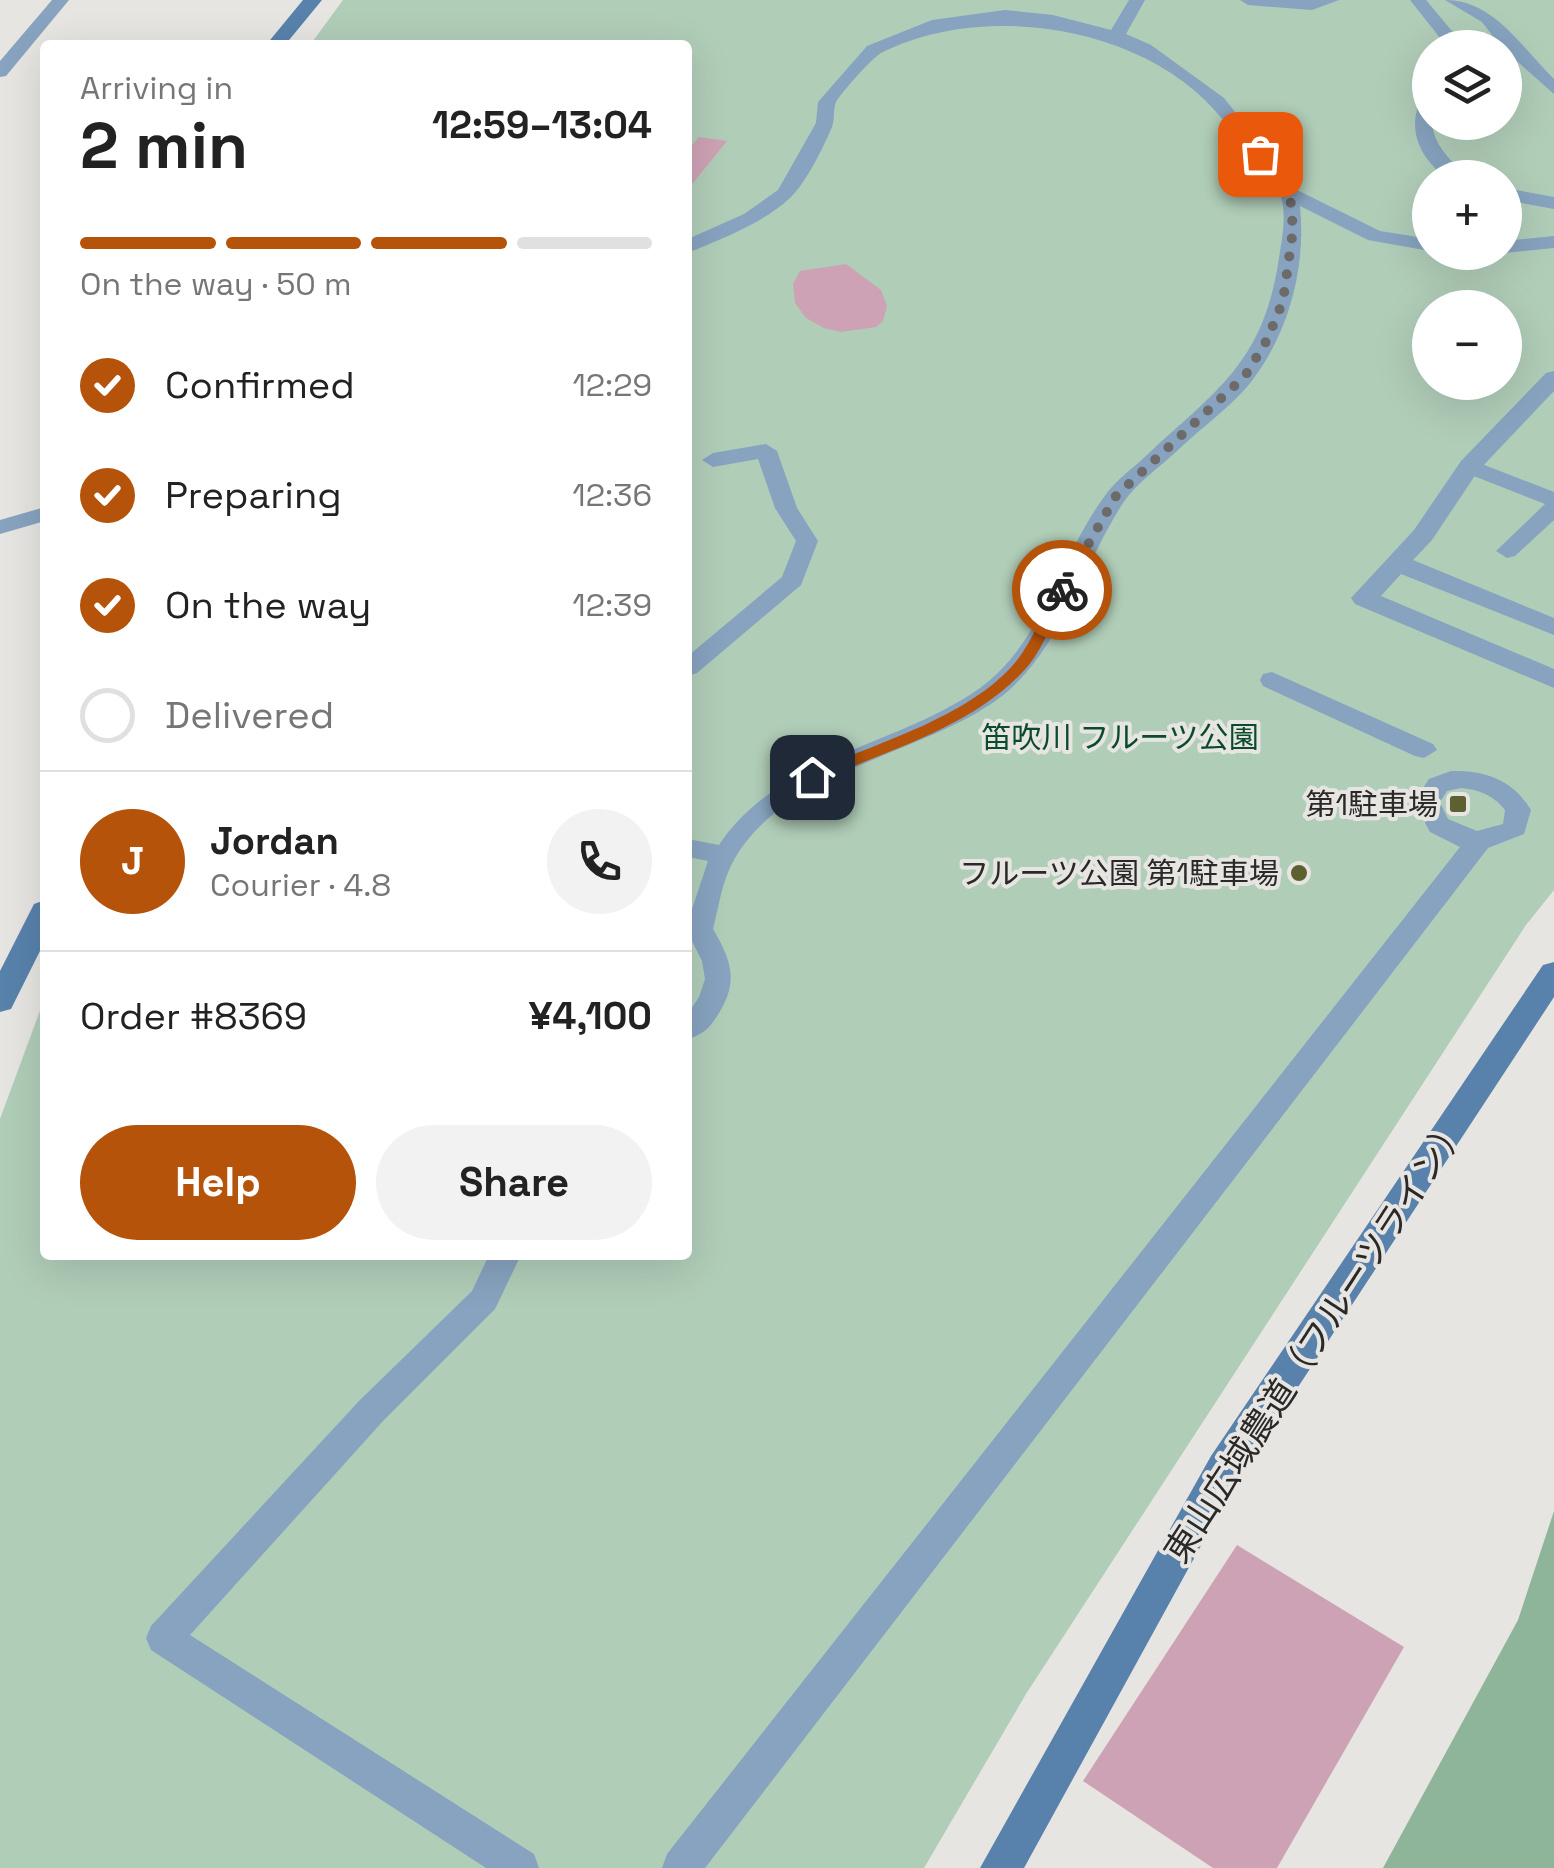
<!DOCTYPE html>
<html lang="en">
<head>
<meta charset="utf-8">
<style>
	body { margin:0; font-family:"Space Grotesk","Noto Sans JP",sans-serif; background:#f2f2f2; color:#222; height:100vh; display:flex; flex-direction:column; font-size:38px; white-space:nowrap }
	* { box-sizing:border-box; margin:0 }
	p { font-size:32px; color:#767676 }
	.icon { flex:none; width:55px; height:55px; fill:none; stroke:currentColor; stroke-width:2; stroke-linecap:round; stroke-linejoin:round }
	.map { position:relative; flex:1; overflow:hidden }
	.sheet { position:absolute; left:40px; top:40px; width:652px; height:1220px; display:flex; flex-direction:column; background:#fff; border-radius:10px; box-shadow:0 10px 40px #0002 }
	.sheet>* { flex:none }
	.tools { position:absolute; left:1412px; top:30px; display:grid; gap:20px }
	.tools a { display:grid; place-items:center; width:110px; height:110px; border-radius:50%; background:#fff; box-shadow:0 10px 40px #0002; font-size:50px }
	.pin { position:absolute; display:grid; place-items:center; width:85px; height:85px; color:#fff; margin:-42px; border-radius:20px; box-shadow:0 5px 15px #0006 }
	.courier { position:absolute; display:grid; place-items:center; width:100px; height:100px; margin:-50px; border:8px solid #b45309; border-radius:50%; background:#fff; color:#222; box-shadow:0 2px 12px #0007 }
	.head em { font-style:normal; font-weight:600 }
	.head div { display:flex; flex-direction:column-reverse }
	.head { display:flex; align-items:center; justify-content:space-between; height:170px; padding:0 40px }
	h1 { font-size:65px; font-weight:600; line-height:75px }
	.bar { display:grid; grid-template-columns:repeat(4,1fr); gap:15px 10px; align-content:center; height:120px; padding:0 40px }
	.bar i { height:12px; border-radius:8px; background:#e0e0e0 }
	.bar .active { background:#b45309 }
	.bar p { grid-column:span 4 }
	.line { display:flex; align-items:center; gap:25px; padding:0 40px; border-top:2px solid #e0e0e0 }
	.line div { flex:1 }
	.round { display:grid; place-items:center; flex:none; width:105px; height:105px; border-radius:52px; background:#f2f2f2 }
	ol { padding:0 40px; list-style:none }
	li { display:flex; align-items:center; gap:30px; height:110px }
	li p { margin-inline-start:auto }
	li .icon { padding:10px; border-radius:50%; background:#b45309; color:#fff; stroke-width:4 }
	li:last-child { color:#767676 }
	li i { width:55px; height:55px; border:5px solid #e0e0e0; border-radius:50% }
	.action { display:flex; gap:20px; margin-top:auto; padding:20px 40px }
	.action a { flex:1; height:115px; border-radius:60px; background:#b45309; color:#fff; font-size:40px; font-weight:600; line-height:115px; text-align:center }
	.action a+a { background:#f2f2f2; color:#222 }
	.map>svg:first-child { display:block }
	.green { fill:#b0cdb8; fill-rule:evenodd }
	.forest { fill:#8eb499 }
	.building { fill:#cda2b4 }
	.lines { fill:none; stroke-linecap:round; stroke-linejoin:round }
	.lane { fill:#87a3bf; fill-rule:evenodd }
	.street { fill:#87a3bf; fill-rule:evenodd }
	.secondary { fill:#5882ab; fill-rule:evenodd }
	.route { fill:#b45309 }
	.done { stroke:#6c6b69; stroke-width:10; stroke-dasharray:0 18 }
	.poi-dot { fill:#5d612f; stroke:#e7e5e2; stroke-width:4 }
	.labels { text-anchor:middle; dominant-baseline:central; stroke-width:8; stroke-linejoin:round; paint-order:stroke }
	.park-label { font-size:30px; fill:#0a4c2a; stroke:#e7e5e2 }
	.poi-label { font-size:30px; fill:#2a2928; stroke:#e7e5e2; text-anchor:end }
	.near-street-label { font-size:35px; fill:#2a2928; stroke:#e7e5e2 }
</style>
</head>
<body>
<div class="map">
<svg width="1554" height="1868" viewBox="0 0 1554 1868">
	<rect width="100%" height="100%" fill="#e7e5e2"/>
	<!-- green -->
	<path class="green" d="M 343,0 L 1554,0 L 1554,890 L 1526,925 L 1026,1694 L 924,1868 L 0,1868 L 0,1119 L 45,997 L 45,1255 L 688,1255 L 688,45 L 310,45 ZM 1430,48 L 1505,48 L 1505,122 L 1430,122 ZM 1430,178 L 1505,178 L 1505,252 L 1430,252 ZM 1430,308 L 1505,308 L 1505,382 L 1430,382 Z"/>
	<!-- forest -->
	<path class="forest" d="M 1554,1511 L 1554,1868 L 1383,1868 L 1518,1620 Z"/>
	<!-- building -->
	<g class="building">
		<path d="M 699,137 L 727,141 L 693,183 L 688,182 L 688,150 Z"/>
		<path d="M 846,264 L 881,290 L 887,306 L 883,321 L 876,327 L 841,332 L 824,328 L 806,318 L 795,303 L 793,284 L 800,271 Z"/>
		<path d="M 1237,1545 L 1404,1647 L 1277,1868 L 1213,1868 L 1083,1781 Z"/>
	</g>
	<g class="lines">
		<!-- lane -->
		<g class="lane">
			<path d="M 52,0 L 69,0 L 6,76 L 0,77 L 0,61 Z"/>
			<path d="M 1129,0 L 1145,0 L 1126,34 L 1151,45 L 1224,98 L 1297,190 L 1380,231 L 1430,239 L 1430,251 L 1368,240 L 1300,206 C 1306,266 1290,329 1254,378 C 1234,405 1202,427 1178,450 C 1160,467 1136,483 1123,503 C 1082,566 1060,653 998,699 C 919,757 773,772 729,870 C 721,888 718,910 713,929 C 731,960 739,981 719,1013 C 710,1028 704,1034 688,1039 L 688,1014 L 699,997 L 705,979 L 702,961 L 688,933 L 688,921 L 708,861 L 688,857 L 688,839 L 719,845 C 779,755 897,747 980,688 C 1044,642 1060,554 1107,493 C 1118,478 1136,466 1149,453 C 1220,388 1264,360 1279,258 C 1282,239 1288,210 1279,192 C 1266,167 1240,142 1223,120 C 1150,26 984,0 881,53 C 872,58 841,93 836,102 C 833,109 835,119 832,127 C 823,148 806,183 790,198 C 763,223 727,236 695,250 L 688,252 L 688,239 L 744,214 L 778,190 L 816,123 L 818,102 L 867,46 L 932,20 L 1005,10 L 1053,15 L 1111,30 Z"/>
			<path d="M 1240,0 L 1339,0 L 1312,10 L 1248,5 Z"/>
			<path d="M 1410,0 L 1426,0 L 1466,48 L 1448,48 Z"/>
			<path d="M 1445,0 C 1494,0 1521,47 1554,79 L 1554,94 L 1502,48 L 1482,22 Z"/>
			<path d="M 1430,92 C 1430,138 1435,145 1468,178 L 1446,178 C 1418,156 1405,126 1424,93 Z"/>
			<path d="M 1505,188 L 1554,197 L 1554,209 L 1505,200 Z"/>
			<path d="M 1554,236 L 1554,248 L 1505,253 L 1504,252 L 1505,241 Z"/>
			<path d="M 766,444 L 777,451 L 797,508 L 818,541 L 801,585 L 697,673 L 688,676 L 688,656 L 782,577 L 796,541 L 775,508 L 758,459 L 713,467 L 702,460 L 713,453 Z"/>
			<path d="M 1469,459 L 1554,492 L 1554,520 L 1515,556 L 1507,558 L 1496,551 L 1545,504 L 1461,471 L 1458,466 Z"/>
			<path d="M 45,507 L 45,521 L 0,534 L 0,520 Z"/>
			<path d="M 1272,672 L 1433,744 L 1437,750 L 1424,758 L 1415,756 L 1263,686 L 1260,680 L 1263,674 Z"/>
			<path d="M 1451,771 C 1486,770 1513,780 1531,810 L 1524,834 L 1488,848 L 705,1868 L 662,1868 L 667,1854 L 1460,847 L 1430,832 L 1414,802 L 1429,779 ZM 1461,788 C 1480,790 1493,795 1505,810 L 1503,824 L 1477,831 L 1448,819 L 1440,802 L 1447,791 Z"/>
			<path d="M 489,1255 L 521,1255 L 495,1309 L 383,1421 L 190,1635 L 534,1854 L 539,1868 L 486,1868 L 151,1650 L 146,1638 L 151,1626 L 359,1401 L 472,1291 Z"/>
		</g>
		<!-- street -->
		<path class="street" d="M 1554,371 L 1554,391 L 1478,471 L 1432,540 L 1413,560 L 1554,618 L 1554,635 L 1401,574 L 1381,596 L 1554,669 L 1554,688 L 1355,604 L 1351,598 L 1414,530 L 1461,461 L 1546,373 Z"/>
		<!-- secondary -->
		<g class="secondary">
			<path d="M 303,0 L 322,0 L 285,45 L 266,45 Z"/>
			<path d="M 45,900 L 45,941 L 11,1009 L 0,1012 L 0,971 L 34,904 Z"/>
			<path d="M 1554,962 L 1554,997 L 1237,1480 L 1024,1868 L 980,1868 L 1211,1456 L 1543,965 Z"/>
		</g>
	</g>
	<!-- route -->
	<path class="route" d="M 1062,586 L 1069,590 C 1056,614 1045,645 1028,666 C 977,726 888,750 818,781 L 807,781 L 807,773 C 872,745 974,716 1018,659 C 1033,639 1043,612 1055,590 Z"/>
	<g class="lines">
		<!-- done -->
		<path class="done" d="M 1062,590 L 1116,496 L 1245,376 L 1267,340 L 1283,301 L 1293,230 L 1290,194 L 1260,154"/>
	</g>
	<!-- markers -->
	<g class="poi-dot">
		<rect x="1448" y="794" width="20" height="20" rx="5"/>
		<circle cx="1299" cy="873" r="10"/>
	</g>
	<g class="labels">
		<!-- park labels -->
		<g class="park-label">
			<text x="1120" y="737">笛吹川 フルーツ公園</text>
		</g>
		<!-- poi labels -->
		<g class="poi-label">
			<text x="1438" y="804">第1駐車場</text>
			<text x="1279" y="873">フルーツ公園 第1駐車場</text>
		</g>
		<!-- near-street labels -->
		<g class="near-street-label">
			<text transform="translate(1316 1339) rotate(-57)">東山広域農道（フルーツライン）</text>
		</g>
	</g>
</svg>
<div class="tools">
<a><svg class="icon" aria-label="layers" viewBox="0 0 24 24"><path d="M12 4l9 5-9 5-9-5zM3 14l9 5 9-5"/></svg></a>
<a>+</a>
<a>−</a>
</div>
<div class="pin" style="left:1260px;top:154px;background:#ea580c"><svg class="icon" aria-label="bag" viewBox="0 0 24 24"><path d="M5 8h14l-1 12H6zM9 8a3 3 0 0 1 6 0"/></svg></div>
<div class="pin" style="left:812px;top:777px;background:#1f2937"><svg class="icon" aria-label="home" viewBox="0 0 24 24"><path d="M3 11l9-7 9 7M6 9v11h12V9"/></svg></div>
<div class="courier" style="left:1062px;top:590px"><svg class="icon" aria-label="bike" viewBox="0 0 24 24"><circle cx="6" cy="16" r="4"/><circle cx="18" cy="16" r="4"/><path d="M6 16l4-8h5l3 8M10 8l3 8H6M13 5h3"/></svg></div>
<section class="sheet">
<div class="head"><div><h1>2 min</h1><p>Arriving in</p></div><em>12:59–13:04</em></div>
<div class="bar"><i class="active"></i><i class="active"></i><i class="active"></i><i></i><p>On the way · 50 m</p></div>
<ol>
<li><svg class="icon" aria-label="check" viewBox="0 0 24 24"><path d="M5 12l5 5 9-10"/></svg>Confirmed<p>12:29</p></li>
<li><svg class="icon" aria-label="check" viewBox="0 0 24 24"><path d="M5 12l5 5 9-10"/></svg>Preparing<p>12:36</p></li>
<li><svg class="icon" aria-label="check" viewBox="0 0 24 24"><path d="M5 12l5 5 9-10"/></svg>On the way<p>12:39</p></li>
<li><i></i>Delivered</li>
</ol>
<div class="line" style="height:180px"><b class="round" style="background:#b45309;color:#fff">J</b><div><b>Jordan</b><p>Courier · 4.8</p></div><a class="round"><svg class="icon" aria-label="phone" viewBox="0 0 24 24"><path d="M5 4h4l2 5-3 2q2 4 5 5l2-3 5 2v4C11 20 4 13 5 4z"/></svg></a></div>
<div class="line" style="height:130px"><div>Order #8369</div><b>¥4,100</b></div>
<div class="action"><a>Help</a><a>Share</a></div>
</section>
</div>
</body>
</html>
